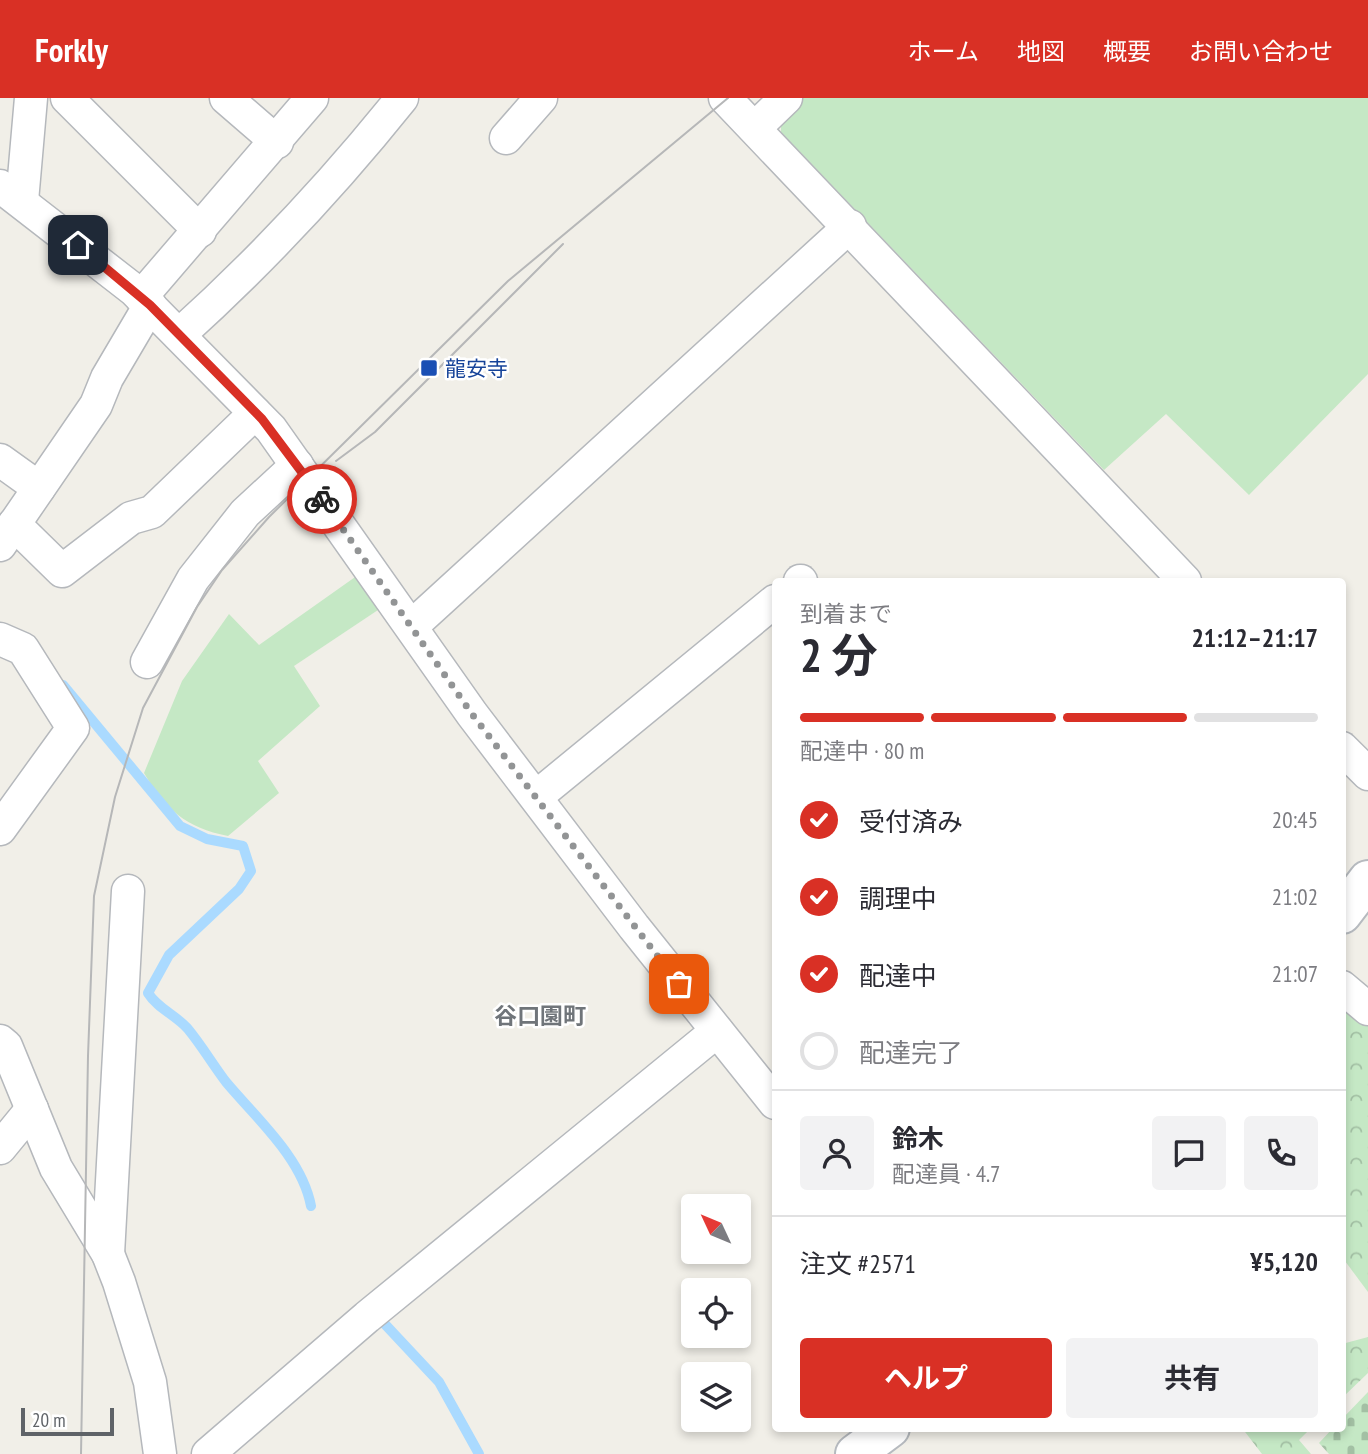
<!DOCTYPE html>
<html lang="ja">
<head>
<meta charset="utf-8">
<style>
	body { margin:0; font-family:"PT Sans Narrow","Noto Sans JP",sans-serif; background:#f2f2f3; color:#2b2b33; height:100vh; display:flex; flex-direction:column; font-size:26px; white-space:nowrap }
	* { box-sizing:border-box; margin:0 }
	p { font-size:23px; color:#7c7c81 }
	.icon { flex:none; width:38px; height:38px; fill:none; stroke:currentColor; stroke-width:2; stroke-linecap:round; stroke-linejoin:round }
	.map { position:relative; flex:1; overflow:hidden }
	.side { position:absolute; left:772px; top:480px; width:574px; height:854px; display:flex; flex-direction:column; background:#fff; border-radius:7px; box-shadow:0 4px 10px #0003 }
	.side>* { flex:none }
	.needle { width:46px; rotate:314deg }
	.buttons { position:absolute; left:681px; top:1096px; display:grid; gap:14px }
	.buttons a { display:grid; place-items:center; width:70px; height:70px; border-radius:7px; background:#fff; box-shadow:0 4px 10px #0003; font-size:35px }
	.scale { position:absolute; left:21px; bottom:18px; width:93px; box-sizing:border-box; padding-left:7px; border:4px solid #5f6368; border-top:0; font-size:19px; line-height:24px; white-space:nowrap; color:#5f6368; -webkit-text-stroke:5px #fff; paint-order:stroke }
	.pin { position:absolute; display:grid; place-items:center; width:60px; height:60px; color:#fff; margin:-30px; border-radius:14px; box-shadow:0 4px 10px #0006 }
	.courier { position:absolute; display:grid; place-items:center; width:70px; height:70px; margin:-35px; border:5px solid #d93025; border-radius:50%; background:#fff; color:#222; box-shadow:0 2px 9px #0007 }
	.overview em { font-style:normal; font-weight:700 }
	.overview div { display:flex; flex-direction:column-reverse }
	.overview { display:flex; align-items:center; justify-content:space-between; height:119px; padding:0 28px }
	h1 { font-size:46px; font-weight:700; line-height:52px }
	.bar { display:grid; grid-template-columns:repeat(4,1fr); gap:10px 7px; align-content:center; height:84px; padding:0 28px }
	.bar i { height:9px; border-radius:5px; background:#e1e1e2 }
	.bar .selected { background:#d93025 }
	.bar p { grid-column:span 4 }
	.line { display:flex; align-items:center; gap:18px; padding:0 28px; border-top:2px solid #e1e1e2 }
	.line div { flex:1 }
	.round { display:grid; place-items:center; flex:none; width:74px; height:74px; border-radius:7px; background:#f2f2f3 }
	ol { padding:0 28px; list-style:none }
	li { display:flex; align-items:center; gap:21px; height:77px }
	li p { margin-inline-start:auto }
	li .icon { padding:7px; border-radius:50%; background:#d93025; color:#fff; stroke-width:4 }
	li:last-child { color:#7c7c81 }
	li i { width:38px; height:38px; border:4px solid #e1e1e2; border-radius:50% }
	.primary-button { display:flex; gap:14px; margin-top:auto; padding:14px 28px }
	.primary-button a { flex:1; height:80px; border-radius:7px; background:#d93025; color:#fff; font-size:28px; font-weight:700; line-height:80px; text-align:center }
	.primary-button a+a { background:#f2f2f3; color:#2b2b33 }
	header { display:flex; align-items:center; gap:42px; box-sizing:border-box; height:98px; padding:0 35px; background:#d93025; color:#fff }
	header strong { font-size:33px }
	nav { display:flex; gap:38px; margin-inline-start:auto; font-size:24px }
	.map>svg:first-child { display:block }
	.forest { fill:url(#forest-crowns) }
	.cemetery { fill:url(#cemetery-stones) }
	.park { fill:#c5e8c5 }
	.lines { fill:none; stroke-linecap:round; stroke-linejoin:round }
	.stream { stroke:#aadaff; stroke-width:10 }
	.street-casing { stroke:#b5b8bc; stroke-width:35 }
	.secondary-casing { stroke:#b6babf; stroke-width:42 }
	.street { stroke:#fff; stroke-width:32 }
	.secondary { stroke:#fff; stroke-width:38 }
	.tram { stroke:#b6b7b8; stroke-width:2 }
	.done { stroke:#929495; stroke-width:7; stroke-dasharray:0 12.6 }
	.route { stroke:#d93025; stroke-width:9 }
	.transit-dot { fill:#1a4fb4; stroke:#fff; stroke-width:2.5 }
	.labels { text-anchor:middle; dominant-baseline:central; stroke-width:5; stroke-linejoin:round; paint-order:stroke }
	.transit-label { font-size:21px; fill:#164399; stroke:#fff; text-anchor:start }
	.neighbourhood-label { font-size:23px; font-weight:bold; fill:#70757a; stroke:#fff }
</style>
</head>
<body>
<header>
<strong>Forkly</strong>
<nav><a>ホーム</a><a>地図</a><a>概要</a><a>お問い合わせ</a></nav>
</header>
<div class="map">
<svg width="1368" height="1356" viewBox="0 0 1368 1356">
	<defs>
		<pattern id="forest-crowns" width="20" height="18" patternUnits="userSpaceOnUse" patternTransform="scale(1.75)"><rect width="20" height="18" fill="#c5e8c5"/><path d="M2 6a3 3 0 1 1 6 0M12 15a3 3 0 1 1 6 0" fill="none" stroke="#a3c0a4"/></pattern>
		<pattern id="cemetery-stones" width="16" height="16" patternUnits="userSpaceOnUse" patternTransform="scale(1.75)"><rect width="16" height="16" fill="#c5e8c5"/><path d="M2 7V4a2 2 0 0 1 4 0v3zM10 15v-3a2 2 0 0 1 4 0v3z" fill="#a3c0a4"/></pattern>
	</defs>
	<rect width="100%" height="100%" fill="#f1efe8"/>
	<!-- forest -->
	<g class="forest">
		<path d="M 1342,903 L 1368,925 L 1368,1194 L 1342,1159 Z"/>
		<path d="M 1368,1239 L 1368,1275 L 1342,1300 L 1342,1246 Z"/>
		<path d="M 1242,1330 L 1311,1330 L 1299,1342 L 1311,1356 L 1262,1356 Z"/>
	</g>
	<!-- cemetery -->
	<path class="cemetery" d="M 1368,1294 L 1368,1356 L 1329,1356 L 1319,1345 L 1333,1330 L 1342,1330 L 1342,1321 Z"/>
	<!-- park -->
	<g class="park">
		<path d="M 796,0 L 1368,0 L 1368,276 L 1249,397 L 1166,316 L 1104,372 L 781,34 L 781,15 Z"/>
		<path d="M 358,477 L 381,510 L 294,568 L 320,608 L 258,663 L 279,695 L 228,738 C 186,730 165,711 144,675 L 182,583 L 229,516 L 259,547 Z"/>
	</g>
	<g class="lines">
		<!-- stream -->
		<g class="stream">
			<path d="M 63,587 L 180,728 L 207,741 L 243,748 L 251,773 L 239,791 L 169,857 L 148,895 C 158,911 176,917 188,931 C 202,948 213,967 226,984 C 257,1021 302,1060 311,1108"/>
			<path d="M 381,1222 L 439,1284 L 479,1356"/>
		</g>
		<!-- street casing -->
		<g class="street-casing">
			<g id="street">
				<path d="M 67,0 L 200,133"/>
				<path d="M 226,0 L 277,44"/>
				<path d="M 725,0 L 1185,483"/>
				<path d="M 756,29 L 786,0"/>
				<path d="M 506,40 L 541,0"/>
				<path d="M 0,88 L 134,192 L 271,331 L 472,616 L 634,829 L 775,1005"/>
				<path d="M 22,103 L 31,0"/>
				<path d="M 141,199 L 312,0"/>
				<path d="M 179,237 C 260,164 334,85 402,0"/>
				<path d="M 0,362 L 39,390"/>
				<path d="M 14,426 L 62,473 L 131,420 L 152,414 L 255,315"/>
				<path d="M 0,447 L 96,307 L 107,280 L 150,207"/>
				<path d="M 800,483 L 801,483"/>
				<path d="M 412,528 L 850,128"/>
				<path d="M 0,541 L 23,551 L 73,630 L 0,731"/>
				<path d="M 147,564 L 193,481 L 245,415 L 297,367"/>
				<path d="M 1342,650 L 1368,676"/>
				<path d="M 536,699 L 775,503"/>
				<path d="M 1342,889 L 1368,911"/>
				<path d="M 0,943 L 6,948 L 56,1070 L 108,1156 L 119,1184 L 150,1284 L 160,1356"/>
				<path d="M 0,1050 L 32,1011"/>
				<path d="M 108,1156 L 128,793"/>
				<path d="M 208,1356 L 367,1219 L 717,933"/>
			</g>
		</g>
		<!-- secondary casing -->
		<g class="secondary-casing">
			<g id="secondary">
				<path d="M 1342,816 L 1368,782"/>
				<path d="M 855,1356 L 890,1330"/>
			</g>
		</g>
		<!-- street -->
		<use href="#street" class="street"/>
		<!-- secondary -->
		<use href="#secondary" class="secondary"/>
		<!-- tram -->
		<g class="tram">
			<path d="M 336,363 L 375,334 L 563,146"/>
			<path d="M 81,1356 L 88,958 L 94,798 L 115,699 L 143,610 L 197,509 L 222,472 L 269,419 L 508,183 L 728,0"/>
		</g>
	</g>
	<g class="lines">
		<!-- done -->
		<path class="done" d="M 322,401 L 472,616 L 679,886"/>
		<!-- route -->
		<path class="route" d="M 78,147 L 150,207 L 262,321 L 322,401"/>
	</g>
	<!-- markers -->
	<rect class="transit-dot" x="420" y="261" width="18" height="18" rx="3.5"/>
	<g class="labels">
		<!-- transit labels -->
		<g class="transit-label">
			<text x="445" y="270">龍安寺</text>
		</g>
		<!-- neighbourhood labels -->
		<g class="neighbourhood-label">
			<text x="540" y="917">谷口園町</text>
		</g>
	</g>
</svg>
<div class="buttons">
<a><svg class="needle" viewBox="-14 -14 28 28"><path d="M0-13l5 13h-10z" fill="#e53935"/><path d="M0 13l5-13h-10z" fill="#7c7c81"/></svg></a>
<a><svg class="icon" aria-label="locate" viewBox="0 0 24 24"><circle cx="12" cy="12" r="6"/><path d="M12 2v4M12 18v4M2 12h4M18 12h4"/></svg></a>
<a><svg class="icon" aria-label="layers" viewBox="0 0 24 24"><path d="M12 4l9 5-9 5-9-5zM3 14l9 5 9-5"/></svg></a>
</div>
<div class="scale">20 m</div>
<div class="pin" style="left:679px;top:886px;background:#ea580c"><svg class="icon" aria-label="bag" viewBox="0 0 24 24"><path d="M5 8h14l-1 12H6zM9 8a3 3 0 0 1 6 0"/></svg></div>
<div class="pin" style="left:78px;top:147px;background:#1f2937"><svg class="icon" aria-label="home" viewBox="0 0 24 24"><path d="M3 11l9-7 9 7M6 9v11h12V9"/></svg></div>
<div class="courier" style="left:322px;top:401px"><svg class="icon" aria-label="bike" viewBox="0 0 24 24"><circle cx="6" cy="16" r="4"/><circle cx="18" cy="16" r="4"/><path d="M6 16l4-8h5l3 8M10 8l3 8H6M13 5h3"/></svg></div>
<section class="side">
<div class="overview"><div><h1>2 分</h1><p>到着まで</p></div><em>21:12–21:17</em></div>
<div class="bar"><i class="selected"></i><i class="selected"></i><i class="selected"></i><i></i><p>配達中 · 80 m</p></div>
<ol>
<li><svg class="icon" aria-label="check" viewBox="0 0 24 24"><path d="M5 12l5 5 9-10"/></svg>受付済み<p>20:45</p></li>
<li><svg class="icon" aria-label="check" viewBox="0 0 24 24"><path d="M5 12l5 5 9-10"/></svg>調理中<p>21:02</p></li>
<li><svg class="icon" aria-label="check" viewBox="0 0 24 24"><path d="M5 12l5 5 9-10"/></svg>配達中<p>21:07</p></li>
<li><i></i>配達完了</li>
</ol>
<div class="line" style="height:126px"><a class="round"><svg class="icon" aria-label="person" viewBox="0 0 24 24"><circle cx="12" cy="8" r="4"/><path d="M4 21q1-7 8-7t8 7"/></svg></a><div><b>鈴木</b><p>配達員 · 4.7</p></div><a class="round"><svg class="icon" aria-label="chat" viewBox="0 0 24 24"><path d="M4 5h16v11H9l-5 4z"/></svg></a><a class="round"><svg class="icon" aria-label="phone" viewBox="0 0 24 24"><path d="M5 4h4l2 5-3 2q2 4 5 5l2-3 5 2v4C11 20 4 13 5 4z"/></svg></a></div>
<div class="line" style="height:91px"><div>注文 #2571</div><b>¥5,120</b></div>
<div class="primary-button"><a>ヘルプ</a><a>共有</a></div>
</section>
</div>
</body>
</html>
